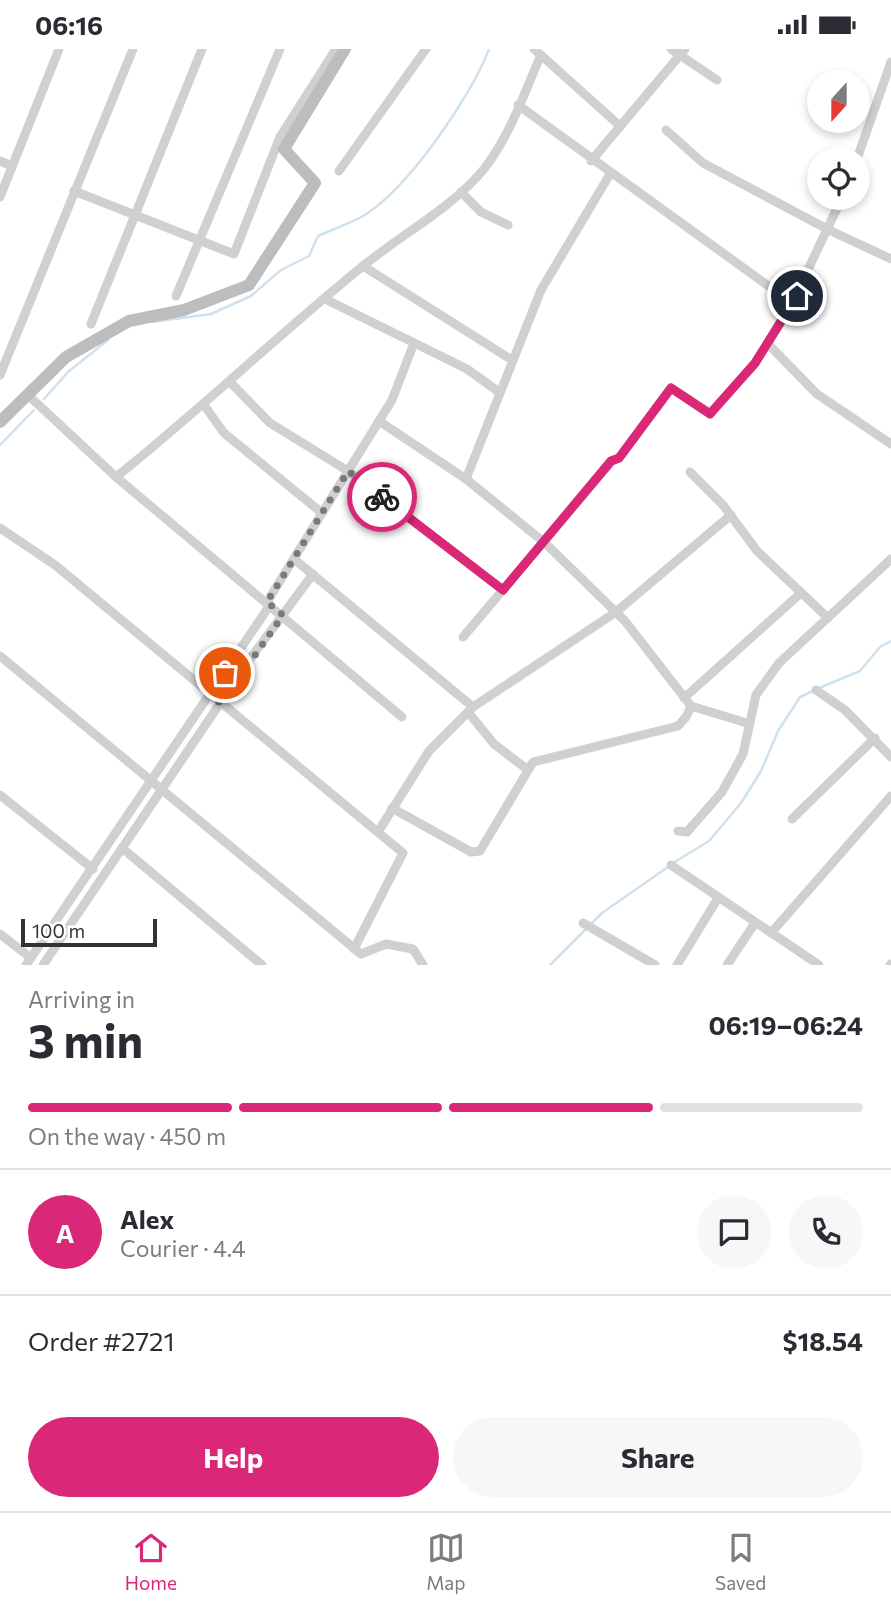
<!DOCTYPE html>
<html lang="en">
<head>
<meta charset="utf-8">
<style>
	body { margin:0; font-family:Commissioner,sans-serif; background:#f7f7f7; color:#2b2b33; height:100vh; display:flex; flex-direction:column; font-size:26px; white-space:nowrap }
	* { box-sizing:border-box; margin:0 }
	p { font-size:23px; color:#7c7c81 }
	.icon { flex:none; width:38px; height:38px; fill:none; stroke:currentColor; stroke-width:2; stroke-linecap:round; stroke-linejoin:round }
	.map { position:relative; height:916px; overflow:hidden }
	.panel { display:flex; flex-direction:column; background:#fff; flex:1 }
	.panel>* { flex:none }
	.needle { width:46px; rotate:201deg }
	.buttons { position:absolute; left:807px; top:21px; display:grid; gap:14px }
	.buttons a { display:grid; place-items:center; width:63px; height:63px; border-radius:50%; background:#fff; box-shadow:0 4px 10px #0003; font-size:35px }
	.scale { position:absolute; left:21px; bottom:18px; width:136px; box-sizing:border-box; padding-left:7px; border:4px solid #333; border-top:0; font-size:19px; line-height:24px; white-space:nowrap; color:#333; -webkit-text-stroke:5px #fff; paint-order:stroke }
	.pin { position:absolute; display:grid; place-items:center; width:60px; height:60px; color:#fff; margin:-30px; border:4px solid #fff; border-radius:50%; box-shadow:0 2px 7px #0007 }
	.courier { position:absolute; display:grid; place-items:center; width:70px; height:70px; margin:-35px; border:5px solid #db2777; border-radius:50%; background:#fff; color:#222; box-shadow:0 2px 9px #0007 }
	.headline em { font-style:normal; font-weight:700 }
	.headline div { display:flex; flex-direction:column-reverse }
	.headline { display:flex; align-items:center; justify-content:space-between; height:119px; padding:0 28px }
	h1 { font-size:46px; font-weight:700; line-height:52px }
	.bar { display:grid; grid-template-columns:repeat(4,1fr); gap:10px 7px; align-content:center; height:84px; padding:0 28px }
	.bar i { height:9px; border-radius:5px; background:#e1e1e2 }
	.bar .current { background:#db2777 }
	.bar p { grid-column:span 4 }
	.line { display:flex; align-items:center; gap:18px; padding:0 28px; border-top:2px solid #e1e1e2 }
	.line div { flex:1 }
	.round { display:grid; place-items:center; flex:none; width:74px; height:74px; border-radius:37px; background:#f7f7f7 }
	.button { display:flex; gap:14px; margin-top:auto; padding:14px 28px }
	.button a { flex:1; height:80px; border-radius:42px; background:#db2777; color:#fff; font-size:28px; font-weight:700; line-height:80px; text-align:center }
	.button a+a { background:#f7f7f7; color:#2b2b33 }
	.status { display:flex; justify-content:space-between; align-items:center; height:49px; padding:0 35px; background:#fff; direction:ltr }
	.status svg { height:19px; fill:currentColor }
	.menu { display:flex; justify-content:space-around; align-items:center; height:98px; border-top:2px solid #e1e1e2; background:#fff; font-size:19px; color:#7c7c81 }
	.menu a { display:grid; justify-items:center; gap:4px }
	.menu .current { color:#db2777 }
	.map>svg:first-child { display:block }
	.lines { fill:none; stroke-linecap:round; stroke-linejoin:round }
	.stream { stroke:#cfe2ee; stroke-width:2.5 }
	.street { stroke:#d0d0d0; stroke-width:9 }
	.secondary { stroke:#bdbdbd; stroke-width:12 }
	.done { stroke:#7a7a7a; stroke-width:7; stroke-dasharray:0 12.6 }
	.route { stroke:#db2777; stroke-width:9 }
</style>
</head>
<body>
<div class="status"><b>06:16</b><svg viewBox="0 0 49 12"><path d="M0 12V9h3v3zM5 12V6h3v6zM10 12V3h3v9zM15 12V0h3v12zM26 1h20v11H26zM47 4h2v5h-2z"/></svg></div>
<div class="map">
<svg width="891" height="916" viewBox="0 0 891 916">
	<rect width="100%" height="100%" fill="#fff"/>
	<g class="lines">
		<!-- stream -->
		<g class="stream">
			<path d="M 152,273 L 211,265 L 251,247 L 281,221 L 309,207 L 318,187 C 333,180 349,175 363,167 C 407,141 471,48 489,0"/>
			<path d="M 44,350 L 68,323 L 108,291"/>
			<path d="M 0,396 L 34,361"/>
			<path d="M 819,639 L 860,622 L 880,598 L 891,592"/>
			<path d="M 673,814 L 709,792 L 741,754 L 761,722 L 778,682 L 800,648 L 813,642"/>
			<path d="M 550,916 L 602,864 L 668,818"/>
		</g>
		<!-- street -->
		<g class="street">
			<path d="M 534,0 L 620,77"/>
			<path d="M 671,0 L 717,31"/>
			<path d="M 518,56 L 792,254"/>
			<path d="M 666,81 L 703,114 L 829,181 L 891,210"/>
			<path d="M 857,110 L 891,13"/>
			<path d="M 0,112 L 12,117"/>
			<path d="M 591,112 L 685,0"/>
			<path d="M 339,122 L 426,0"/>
			<path d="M 74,142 L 234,205 L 280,88 L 336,0"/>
			<path d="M 461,143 L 481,163 L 508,176"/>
			<path d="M 0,148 L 59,0"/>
			<path d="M 363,217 L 512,311"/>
			<path d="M 176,247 L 280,0"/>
			<path d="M 325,250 L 467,320 L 499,343"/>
			<path d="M 91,275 L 202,0"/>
			<path d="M 767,294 L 817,345 L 891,395"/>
			<path d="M 0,326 L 133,0"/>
			<path d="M 230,333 L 270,374 L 348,422 L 503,541"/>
			<path d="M 28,346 L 116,428 L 402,668"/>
			<path d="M 204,356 L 224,384 L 322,464"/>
			<path d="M 379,372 L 466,430 L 545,494 L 625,572 L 691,657 L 750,675"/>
			<path d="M 690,423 L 723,456 L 757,502 L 828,569"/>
			<path d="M 116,428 C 201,360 279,285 363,217 C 402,185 452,159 484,120 C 510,87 524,44 541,6"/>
			<path d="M 466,430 L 541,241 L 610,125"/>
			<path d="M 0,479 L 55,516 L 403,804 L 354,900"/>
			<path d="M 294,510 L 473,658 L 616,563 L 731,466"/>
			<path d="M 267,553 L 392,351 L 414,294"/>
			<path d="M 463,588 L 612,412 L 619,409 L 671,339 L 710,364 L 755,315 L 792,254 L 842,149"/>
			<path d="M 0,607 L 361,905 L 386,895 L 413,900 L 423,916"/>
			<path d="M 816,641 L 845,661 L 891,708"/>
			<path d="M 684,649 L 801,544"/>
			<path d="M 468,663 L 494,695 L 528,721"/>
			<path d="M 0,746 L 93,820"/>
			<path d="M 392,759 L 471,803 L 480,802 L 533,713 L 678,677 L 686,668 L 691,657"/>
			<path d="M 792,770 L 875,689"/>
			<path d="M 678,782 L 687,783 L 722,743 L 743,705 L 756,646 L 779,614 L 891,510"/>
			<path d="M 378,783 L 429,702 L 473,658"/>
			<path d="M 122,799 L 262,916"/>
			<path d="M 671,816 L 819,916"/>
			<path d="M 583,874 L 655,916"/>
			<path d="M 771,884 L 891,747"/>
			<path d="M 0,885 L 31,909"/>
			<path d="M 26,916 L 270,556"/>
			<path d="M 43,916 L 250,610 L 313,525"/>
			<path d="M 677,916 L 718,849"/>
			<path d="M 727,916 L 755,874"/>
			<path d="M 890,916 L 891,915"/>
		</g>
		<!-- secondary -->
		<path class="secondary" d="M 0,373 L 66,308 L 129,272 L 184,261 L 249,236 L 315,134 L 284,100 L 345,0"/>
	</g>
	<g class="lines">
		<!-- done -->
		<path class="done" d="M 225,624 L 210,645 L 221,655 L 283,566 L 267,553 L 348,422 L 382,448"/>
		<!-- route -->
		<path class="route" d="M 382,448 L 503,541 L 611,412 L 619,409 L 671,339 L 710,365 L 755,314 L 797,247"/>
	</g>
</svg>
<div class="buttons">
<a><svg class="needle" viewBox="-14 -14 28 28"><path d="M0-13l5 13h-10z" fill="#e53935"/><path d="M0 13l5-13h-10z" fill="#7c7c81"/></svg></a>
<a><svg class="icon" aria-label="locate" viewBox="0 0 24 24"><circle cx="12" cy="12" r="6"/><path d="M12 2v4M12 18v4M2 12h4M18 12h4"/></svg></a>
</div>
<div class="scale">100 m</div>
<div class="pin" style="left:225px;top:624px;background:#ea580c"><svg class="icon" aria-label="bag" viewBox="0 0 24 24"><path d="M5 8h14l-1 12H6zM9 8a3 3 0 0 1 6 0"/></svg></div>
<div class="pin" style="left:797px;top:247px;background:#1f2937"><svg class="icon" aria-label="home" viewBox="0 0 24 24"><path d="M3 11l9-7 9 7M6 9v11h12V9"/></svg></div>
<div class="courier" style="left:382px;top:448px"><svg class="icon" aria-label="bike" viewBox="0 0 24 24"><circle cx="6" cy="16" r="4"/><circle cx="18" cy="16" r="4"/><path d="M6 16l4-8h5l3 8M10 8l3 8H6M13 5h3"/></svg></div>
</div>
<section class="panel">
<div class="headline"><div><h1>3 min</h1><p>Arriving in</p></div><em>06:19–06:24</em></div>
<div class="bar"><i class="current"></i><i class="current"></i><i class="current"></i><i></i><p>On the way · 450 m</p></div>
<div class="line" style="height:126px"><b class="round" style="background:#db2777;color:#fff">A</b><div><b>Alex</b><p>Courier · 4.4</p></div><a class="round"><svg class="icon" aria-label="chat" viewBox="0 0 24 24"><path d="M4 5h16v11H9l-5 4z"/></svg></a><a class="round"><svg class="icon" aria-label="phone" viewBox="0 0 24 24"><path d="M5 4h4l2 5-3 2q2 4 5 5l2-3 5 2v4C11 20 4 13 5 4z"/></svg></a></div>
<div class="line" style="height:91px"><div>Order #2721</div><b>$18.54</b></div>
<div class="button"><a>Help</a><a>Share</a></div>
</section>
<nav class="menu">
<a class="current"><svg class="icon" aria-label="home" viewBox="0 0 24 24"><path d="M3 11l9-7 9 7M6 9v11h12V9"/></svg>Home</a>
<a><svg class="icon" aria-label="map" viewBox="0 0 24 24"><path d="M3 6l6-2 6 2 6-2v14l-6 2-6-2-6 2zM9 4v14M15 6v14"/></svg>Map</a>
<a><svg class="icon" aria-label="saved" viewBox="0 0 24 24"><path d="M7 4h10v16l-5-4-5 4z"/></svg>Saved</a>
</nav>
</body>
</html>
